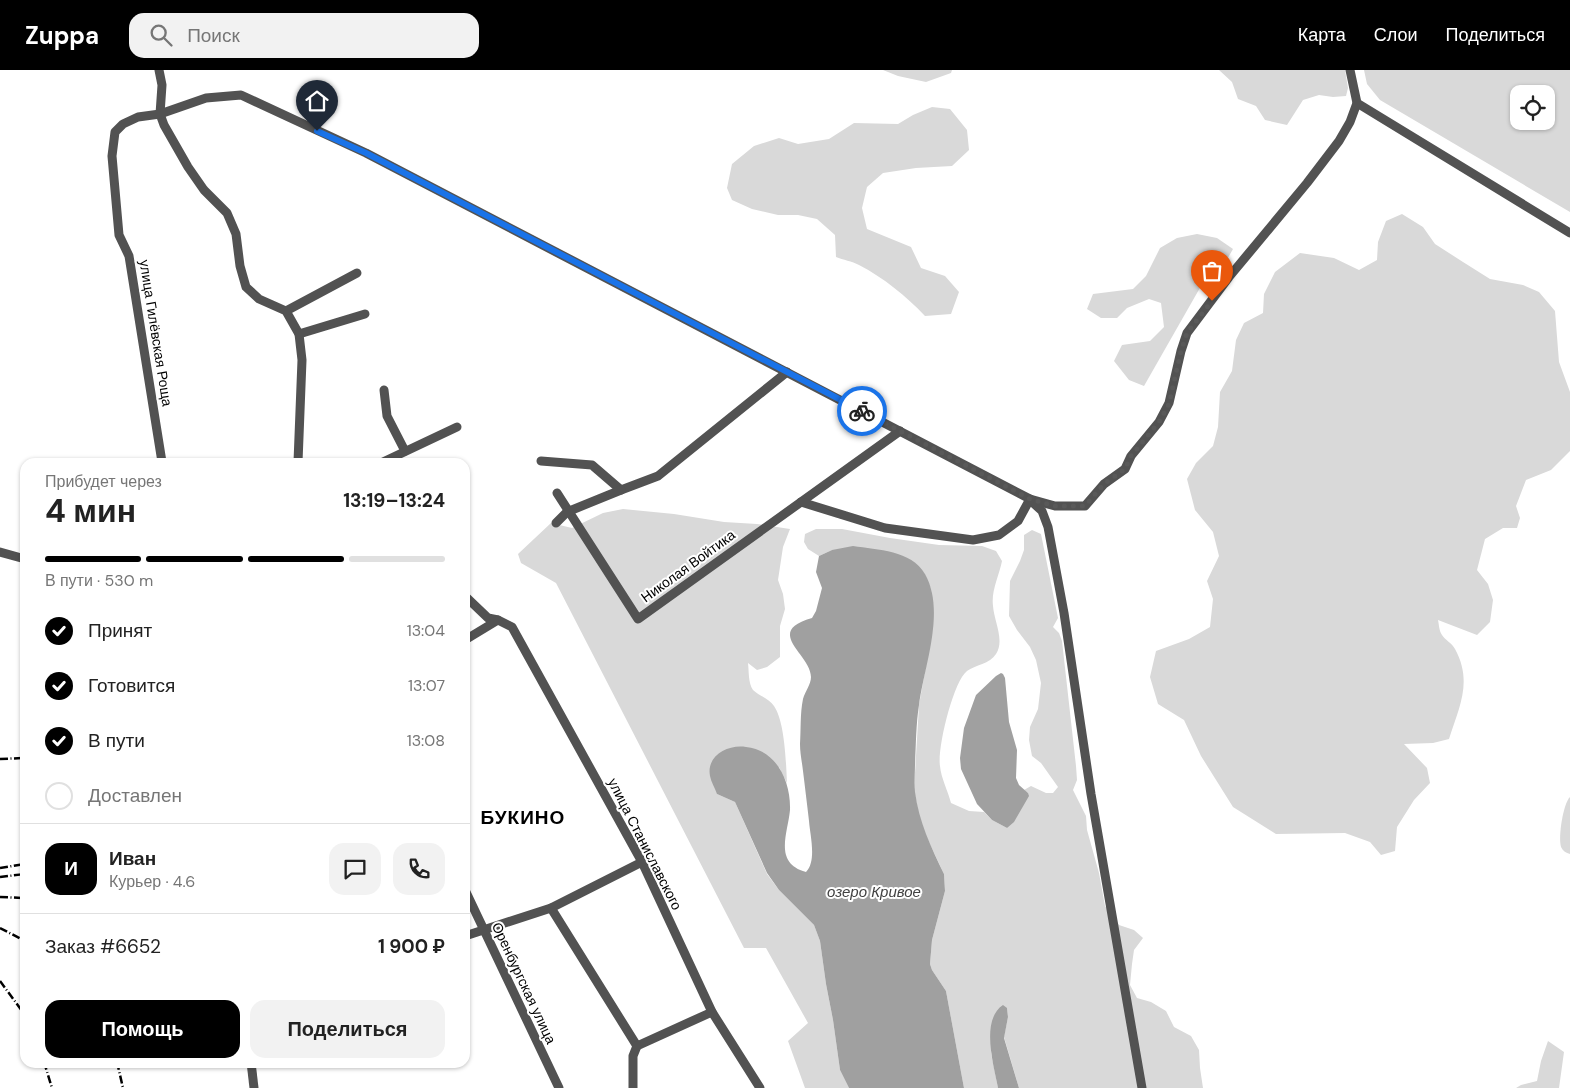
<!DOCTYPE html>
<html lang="ru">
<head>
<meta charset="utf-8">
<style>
	body { margin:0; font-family:"DM Sans",sans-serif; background:#f2f2f2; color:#222; height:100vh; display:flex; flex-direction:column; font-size:19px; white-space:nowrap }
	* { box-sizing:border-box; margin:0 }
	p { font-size:16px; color:#767676 }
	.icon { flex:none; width:28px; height:28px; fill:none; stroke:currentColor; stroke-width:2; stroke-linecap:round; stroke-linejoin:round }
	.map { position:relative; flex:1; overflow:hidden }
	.panel { position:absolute; left:20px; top:388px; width:450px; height:610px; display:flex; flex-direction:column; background:#fff; border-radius:15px; box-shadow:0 1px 4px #0004 }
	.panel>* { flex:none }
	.controls { position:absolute; left:1510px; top:15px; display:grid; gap:10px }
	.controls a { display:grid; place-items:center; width:45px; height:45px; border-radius:10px; background:#fff; box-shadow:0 1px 4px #0004; font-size:25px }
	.pin { position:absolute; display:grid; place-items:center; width:42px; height:42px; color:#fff; margin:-51px -21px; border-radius:50% 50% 50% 0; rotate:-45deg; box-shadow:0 0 5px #0007 }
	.pin .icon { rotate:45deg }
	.courier { position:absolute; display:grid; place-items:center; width:50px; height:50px; margin:-25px; border:4px solid #1a73e8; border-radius:50%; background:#fff; color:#222; box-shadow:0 1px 6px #0007 }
	.overview em { font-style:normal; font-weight:700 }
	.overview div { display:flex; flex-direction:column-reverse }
	.overview { display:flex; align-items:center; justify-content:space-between; height:85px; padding:0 25px }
	h1 { font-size:32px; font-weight:700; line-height:38px }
	.bar { display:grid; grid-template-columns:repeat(4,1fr); gap:8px 5px; align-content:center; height:60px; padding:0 25px }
	.bar i { height:6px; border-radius:4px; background:#e0e0e0 }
	.bar .on { background:#000 }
	.bar p { grid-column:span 4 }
	.line { display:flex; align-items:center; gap:12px; padding:0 25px; border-top:1px solid #e0e0e0 }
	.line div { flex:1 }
	.round { display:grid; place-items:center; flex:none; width:52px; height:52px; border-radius:15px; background:#f2f2f2 }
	ol { padding:0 25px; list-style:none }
	li { display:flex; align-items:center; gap:15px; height:55px }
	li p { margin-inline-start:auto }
	li .icon { padding:5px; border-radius:50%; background:#000; color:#fff; stroke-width:4 }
	li:last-child { color:#767676 }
	li i { width:28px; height:28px; border:2px solid #e0e0e0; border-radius:50% }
	.cta { display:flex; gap:10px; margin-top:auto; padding:10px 25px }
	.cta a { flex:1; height:58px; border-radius:15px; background:#000; color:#fff; font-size:20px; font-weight:700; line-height:58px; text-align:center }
	.cta a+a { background:#f2f2f2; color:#222 }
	header { display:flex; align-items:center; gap:30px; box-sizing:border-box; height:70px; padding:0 25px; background:#000; color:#fff }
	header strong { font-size:24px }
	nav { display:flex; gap:28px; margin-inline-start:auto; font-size:18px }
	.search { width:350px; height:45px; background:#f2f2f2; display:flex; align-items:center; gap:12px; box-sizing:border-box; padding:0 18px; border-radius:15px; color:#767676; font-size:19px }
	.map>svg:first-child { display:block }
	.green { fill:#d9d9d9; fill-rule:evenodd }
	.water { fill:#a0a0a0 }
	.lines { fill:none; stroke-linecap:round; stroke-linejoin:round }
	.minor { stroke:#525252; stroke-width:9 }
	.rail { stroke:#000; stroke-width:2.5; stroke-dasharray:8 2.5 1 2.5; stroke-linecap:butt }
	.done { stroke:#595959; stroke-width:5; stroke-dasharray:0 9 }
	.route { stroke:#1a73e8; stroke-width:6 }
	.labels { text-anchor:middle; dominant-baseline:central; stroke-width:4; stroke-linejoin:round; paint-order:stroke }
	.street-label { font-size:14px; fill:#000; stroke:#fff }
	.water-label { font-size:15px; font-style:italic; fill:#414141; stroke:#fff }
	.district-label { font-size:19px; font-weight:bold; letter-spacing:1px; fill:#000; stroke:#fff }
</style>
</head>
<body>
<header>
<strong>Zuppa</strong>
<div class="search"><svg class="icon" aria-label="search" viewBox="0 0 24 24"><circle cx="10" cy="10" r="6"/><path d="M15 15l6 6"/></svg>Поиск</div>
<nav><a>Карта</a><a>Слои</a><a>Поделиться</a></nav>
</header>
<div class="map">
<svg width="1570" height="1018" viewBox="0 0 1570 1018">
	<rect width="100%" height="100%" fill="#fff"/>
	<!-- green -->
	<g class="green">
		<path d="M 883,0 L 952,0 L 951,3 L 926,12 L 898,6 Z"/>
		<path d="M 1219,0 L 1345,0 L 1348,18 L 1346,26 L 1333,27 L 1319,25 L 1303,30 L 1287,55 L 1265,50 L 1256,36 L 1238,29 L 1232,12 Z"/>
		<path d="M 1364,0 L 1570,0 L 1570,142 L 1380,30 L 1367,14 ZM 1519,24 L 1546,24 L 1546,51 L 1519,51 Z"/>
		<path d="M 932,37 L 950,39 L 967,60 L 969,80 L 952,96 L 916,98 L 883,103 L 867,117 L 862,138 L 867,159 L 911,177 L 921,198 L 945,206 L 959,222 L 951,244 L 925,246 C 906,226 884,208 859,195 C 852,191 843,190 836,187 L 835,165 L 817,149 L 798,145 L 778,145 L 752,139 L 732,130 L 727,118 L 732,94 L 754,76 L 779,68 L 798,74 L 829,69 L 854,53 L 898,54 L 913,45 Z"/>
		<path d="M 1402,144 L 1423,157 L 1435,174 L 1463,192 L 1490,209 L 1523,215 L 1539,222 L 1555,241 L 1559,292 L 1570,322 L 1570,381 L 1551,400 L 1526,410 L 1516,436 L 1520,448 L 1517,458 L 1503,458 L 1485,469 L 1477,500 L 1488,514 L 1493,530 L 1490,552 L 1477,565 L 1438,550 C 1439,554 1439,561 1442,565 C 1445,570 1452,573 1455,579 C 1473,612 1459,637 1449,669 L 1433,673 L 1404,674 L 1427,698 L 1430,713 L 1414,730 L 1397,757 L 1395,781 L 1381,785 L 1370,772 L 1345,763 L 1276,764 L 1233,737 L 1201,686 L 1184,650 L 1158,634 L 1150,607 L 1156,581 L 1189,569 L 1210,557 L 1213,529 L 1207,511 L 1219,486 L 1213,462 L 1195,440 L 1187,409 L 1196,393 L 1213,376 L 1218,357 L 1220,322 L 1232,301 L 1236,270 L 1244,253 L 1263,243 L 1264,224 L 1275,202 L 1300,183 L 1334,188 L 1359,200 L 1377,190 L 1378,172 L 1386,151 Z"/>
		<path d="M 1197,164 L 1217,168 L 1233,179 L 1225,193 L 1205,209 L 1144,316 L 1129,310 L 1114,291 L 1122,275 L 1150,271 L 1164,257 L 1161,233 L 1149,229 L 1127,238 L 1117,248 L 1101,248 L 1087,239 L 1093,224 L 1133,219 L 1146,206 L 1160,178 L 1177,168 Z"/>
		<path d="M 623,439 L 674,444 L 724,452 L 757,454 L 790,459 L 783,477 L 778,510 L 783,524 L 785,539 L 780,556 L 780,587 L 767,597 L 757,600 L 748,593 C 749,601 748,613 753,620 C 759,626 769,628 774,636 C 785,652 786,693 787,713 L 779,697 L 717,724 L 735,732 L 767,804 L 779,820 L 814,855 L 820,871 L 826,914 L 833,950 L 840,1000 L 849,1018 L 805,1018 L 788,971 L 808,953 L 766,878 L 744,878 L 556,513 L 521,493 L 518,484 L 551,453 L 572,458 L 603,443 Z"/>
		<path d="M 816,459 L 842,459 L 890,468 L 939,475 L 982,476 L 996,481 L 1002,491 C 999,506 991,521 993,536 C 994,551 1005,570 996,584 C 990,594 975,595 967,601 C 953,612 937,679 940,696 C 941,708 948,721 951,733 L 969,741 L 984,742 L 992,750 L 1007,758 L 1028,723 L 1024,720 L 1031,716 L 1046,723 L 1053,723 L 1058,717 L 1041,693 L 1032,686 L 1029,670 L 1030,657 L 1038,639 L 1041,613 L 1036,590 L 1030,577 L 1017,560 L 1009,546 L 1010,511 L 1020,491 L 1024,480 L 1024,465 L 1032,460 L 1041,464 L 1058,548 L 1053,557 L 1059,563 L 1062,571 L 1076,696 L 1077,710 L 1073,720 L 1086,746 L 1087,760 L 1099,803 L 1105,836 L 1119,855 L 1134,860 L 1143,868 L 1134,880 L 1132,894 L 1130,915 L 1137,928 L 1151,932 L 1166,941 L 1174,957 L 1191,966 L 1199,980 L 1200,998 L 1203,1018 L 1019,1018 L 1004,967 L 1008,947 L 1007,938 L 991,957 L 991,983 L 998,1018 L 964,1018 L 946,921 L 932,900 L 930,894 L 932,870 L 945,821 L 944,804 L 921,755 L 914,720 L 919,635 L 933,557 L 933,536 L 931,519 L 924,503 L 915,493 L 832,480 L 819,486 L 808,479 L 804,472 L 805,464 Z"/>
		<path d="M 1570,727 L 1570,784 C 1566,783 1563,781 1561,777 C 1558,767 1563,734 1570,727 Z"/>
		<path d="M 1548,971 L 1564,982 L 1559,1018 L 1516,1018 L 1521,1015 L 1537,1011 L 1541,991 Z"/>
	</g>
	<!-- water -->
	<g class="water">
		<path d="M 853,476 C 878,480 911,480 925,504 C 946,541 924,596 919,635 C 916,654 916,675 915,695 C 915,704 914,713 915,722 C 919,752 931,777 944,804 L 945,821 L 932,870 L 930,894 L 932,900 L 946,921 L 964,1018 L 849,1018 L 840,1000 L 833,950 L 826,914 L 820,871 L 814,855 L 779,820 L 767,803 L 735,732 L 717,724 C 715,718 711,712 710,706 C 706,685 729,674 746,677 C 777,680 791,712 790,740 C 788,763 773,793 806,802 C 817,791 810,765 809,751 C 807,734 805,717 803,701 C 802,692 800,683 800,674 C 801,660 800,643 803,629 C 805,622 811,614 811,607 C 811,584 763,562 812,548 L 816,541 L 822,518 L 816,502 L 819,486 L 832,480 Z"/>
		<path d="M 1001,603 L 1003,604 L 1005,608 L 1009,652 L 1017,680 L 1016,708 L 1019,715 L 1028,723 L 1029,726 L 1014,752 L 1007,758 L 992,750 L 977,734 L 961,699 L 960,688 L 964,658 L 976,625 L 996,606 Z"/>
		<path d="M 1003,935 L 1007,938 L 1008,947 L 1004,968 L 1019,1018 L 998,1018 C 994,996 980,950 1003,935 Z"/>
	</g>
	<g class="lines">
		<!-- minor -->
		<g class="minor">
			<path d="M 159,0 L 162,15 L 160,44 L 164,55 L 188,97 L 204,120 L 227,143 L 236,164 L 240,196 L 246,217 L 259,229 L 286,241 L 299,264 L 302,290 L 298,392"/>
			<path d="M 1357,33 L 1570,163"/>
			<path d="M 286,241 L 357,203"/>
			<path d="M 299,264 L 365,244"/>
			<path d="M 384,320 L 387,346 L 405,381"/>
			<path d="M 541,391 L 592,395 L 621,420 L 658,406 L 787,302"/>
			<path d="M 162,392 L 129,186 L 119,165 L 112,86 L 115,62 L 123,54 L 138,47 L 160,44 L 206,28 L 241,25 L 366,83 L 1030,429 L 1055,436 L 1085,436 L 1104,414 L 1125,399 L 1131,386 L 1159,352 L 1169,333 L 1181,281 L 1187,263 L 1229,207 L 1307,113 L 1339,71 L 1350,52 L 1357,33 L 1350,0"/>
			<path d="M 383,392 L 457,357"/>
			<path d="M 557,423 L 638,549 L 900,361"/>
			<path d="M 1030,430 L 1042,441 L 1048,457 L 1064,543 L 1091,724 L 1142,1018"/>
			<path d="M 801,432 L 885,458 L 973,470 L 999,465 L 1018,451 L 1030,429"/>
			<path d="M 556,453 L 567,442 L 621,420"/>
			<path d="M 0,482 L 25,489"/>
			<path d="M 465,526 L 488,548 L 498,550 L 512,557 L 642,792 L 712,942 L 760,1018"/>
			<path d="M 465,570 L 498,550"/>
			<path d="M 465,820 L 559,1018"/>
			<path d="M 551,838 L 637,976 L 712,942"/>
			<path d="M 465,866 L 551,838 L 642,792"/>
			<path d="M 251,992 L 254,1018"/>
			<path d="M 633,1018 L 633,986 L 637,976"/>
		</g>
		<!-- rail -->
		<g class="rail">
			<path d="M 0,689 L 25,688"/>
			<path d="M 0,798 L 25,794"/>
			<path d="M 0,807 L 25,804"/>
			<path d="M 0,827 L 25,828"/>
			<path d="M 0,858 L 25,871"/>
			<path d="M 0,911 L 25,945"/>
			<path d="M 44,992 L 52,1018"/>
			<path d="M 117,992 L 123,1018"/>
		</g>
	</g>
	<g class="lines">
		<!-- done -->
		<path class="done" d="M 862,341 L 1030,429 L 1055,436 L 1085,436 L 1104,414 L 1125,399 L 1131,386 L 1159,352 L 1169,334 L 1181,281 L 1187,263 L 1212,231"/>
		<!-- route -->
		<path class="route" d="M 317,61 L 366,83 L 862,341"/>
	</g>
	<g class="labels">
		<!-- street labels -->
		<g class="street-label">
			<text transform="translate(156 263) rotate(81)">улица Гилёвская Роща</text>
			<text transform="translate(688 496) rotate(-36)">Николая Войтика</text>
			<text transform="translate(645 774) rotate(63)">улица Станиславского</text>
			<text transform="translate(524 913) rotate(65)">Оренбургская улица</text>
		</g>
		<!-- water labels -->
		<g class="water-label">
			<text x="874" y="822">озеро Кривое</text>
		</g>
		<!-- district labels -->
		<g class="district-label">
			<text x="523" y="747">БУКИНО</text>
		</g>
	</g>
</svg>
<div class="controls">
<a><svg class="icon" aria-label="locate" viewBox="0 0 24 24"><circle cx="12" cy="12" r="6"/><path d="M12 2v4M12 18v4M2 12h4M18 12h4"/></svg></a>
</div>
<div class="pin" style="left:1212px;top:231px;background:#ea580c"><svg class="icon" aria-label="bag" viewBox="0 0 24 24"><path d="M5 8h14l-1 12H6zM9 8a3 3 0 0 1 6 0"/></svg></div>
<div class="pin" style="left:317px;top:61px;background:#1f2937"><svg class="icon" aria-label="home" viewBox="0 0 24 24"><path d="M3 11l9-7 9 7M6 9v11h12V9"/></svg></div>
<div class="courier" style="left:862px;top:341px"><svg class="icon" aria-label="bike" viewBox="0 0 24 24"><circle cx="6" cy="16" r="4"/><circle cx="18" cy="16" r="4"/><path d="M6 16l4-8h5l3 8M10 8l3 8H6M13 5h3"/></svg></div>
<section class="panel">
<div class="overview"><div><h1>4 мин</h1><p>Прибудет через</p></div><em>13:19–13:24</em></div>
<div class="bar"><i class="on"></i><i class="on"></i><i class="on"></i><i></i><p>В пути · 530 m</p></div>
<ol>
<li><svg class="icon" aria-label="check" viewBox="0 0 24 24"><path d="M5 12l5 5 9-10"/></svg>Принят<p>13:04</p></li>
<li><svg class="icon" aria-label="check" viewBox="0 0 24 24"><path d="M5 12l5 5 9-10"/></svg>Готовится<p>13:07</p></li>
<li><svg class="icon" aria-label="check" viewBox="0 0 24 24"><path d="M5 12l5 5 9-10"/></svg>В пути<p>13:08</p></li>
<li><i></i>Доставлен</li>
</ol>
<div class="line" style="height:90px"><b class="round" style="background:#000;color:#fff">И</b><div><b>Иван</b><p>Курьер · 4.6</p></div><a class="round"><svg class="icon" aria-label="chat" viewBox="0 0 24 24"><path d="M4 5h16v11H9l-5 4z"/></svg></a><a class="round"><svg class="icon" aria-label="phone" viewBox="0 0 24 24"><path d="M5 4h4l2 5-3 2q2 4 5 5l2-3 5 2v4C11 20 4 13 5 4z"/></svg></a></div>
<div class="line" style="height:65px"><div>Заказ #6652</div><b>1 900 ₽</b></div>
<div class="cta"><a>Помощь</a><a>Поделиться</a></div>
</section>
</div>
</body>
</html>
